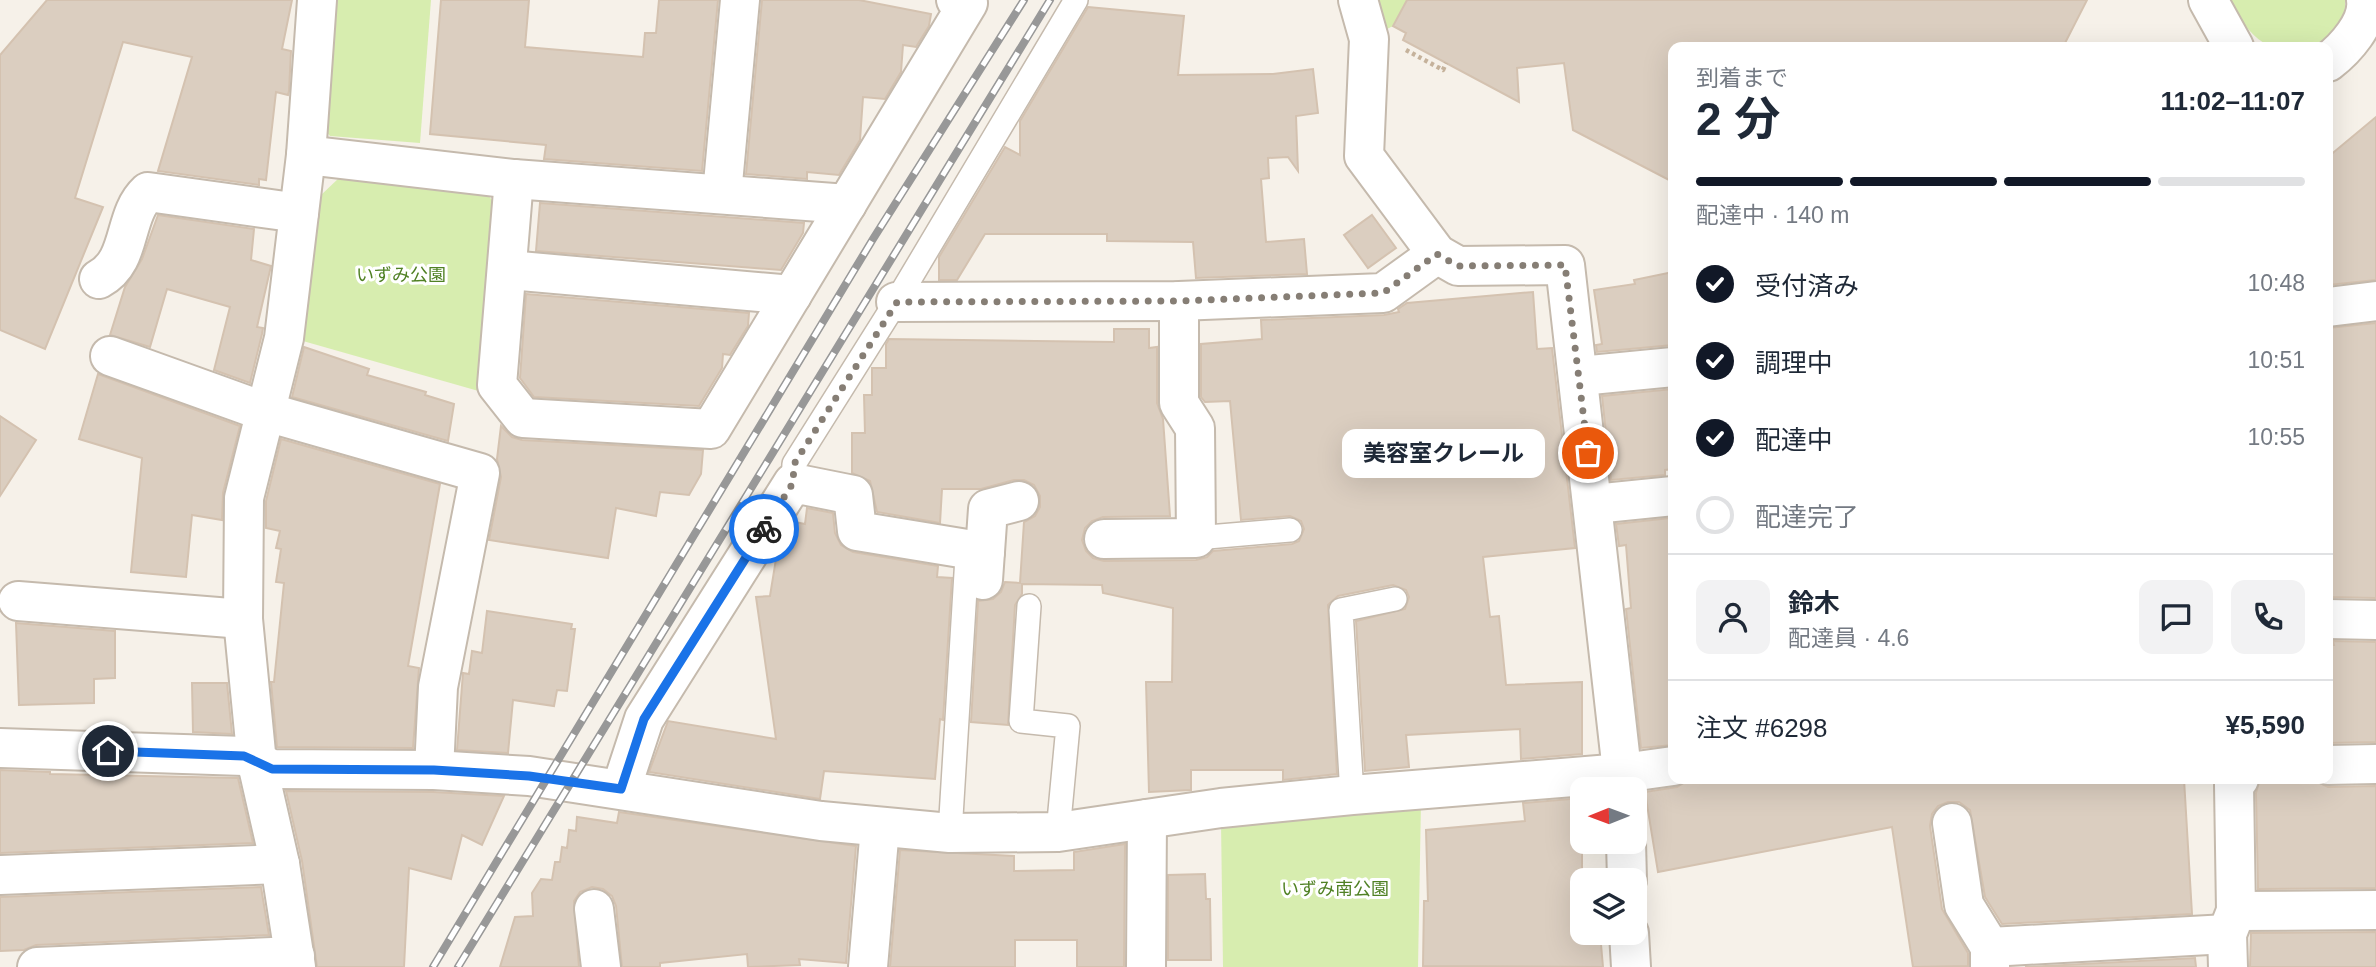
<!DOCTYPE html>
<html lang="ja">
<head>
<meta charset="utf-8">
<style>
	body { margin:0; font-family:Helvetica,"Noto Sans JP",sans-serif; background:#f2f2f3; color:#1f2937; height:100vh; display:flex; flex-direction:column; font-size:26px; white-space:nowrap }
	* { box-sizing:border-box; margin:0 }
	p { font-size:23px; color:#747a83 }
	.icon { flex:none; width:38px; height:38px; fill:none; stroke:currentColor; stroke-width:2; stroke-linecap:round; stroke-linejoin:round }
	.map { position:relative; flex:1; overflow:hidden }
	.sheet { position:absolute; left:1668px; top:42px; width:665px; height:742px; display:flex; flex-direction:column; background:#fff; border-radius:14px; box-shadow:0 7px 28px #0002 }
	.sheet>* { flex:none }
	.needle { width:46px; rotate:269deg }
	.buttons { position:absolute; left:1570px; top:777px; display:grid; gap:14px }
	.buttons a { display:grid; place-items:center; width:77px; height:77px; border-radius:14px; background:#fff; box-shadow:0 7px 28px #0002; font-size:35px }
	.pin { position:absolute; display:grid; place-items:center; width:60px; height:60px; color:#fff; margin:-30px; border:4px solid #fff; border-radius:50%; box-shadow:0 2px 7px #0007 }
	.courier { position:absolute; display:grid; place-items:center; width:70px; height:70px; margin:-35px; border:5px solid #1a73e8; border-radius:50%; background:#fff; color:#222; box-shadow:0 2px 9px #0007 }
	.bubble { position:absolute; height:49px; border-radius:14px; background:#fff; box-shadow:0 7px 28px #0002; font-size:23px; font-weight:700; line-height:49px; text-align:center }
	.summary em { font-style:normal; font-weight:700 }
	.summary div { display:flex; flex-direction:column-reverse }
	.summary { display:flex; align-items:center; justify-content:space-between; height:119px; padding:0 28px }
	h1 { font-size:46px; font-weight:700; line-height:52px }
	.bar { display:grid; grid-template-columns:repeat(4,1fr); gap:10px 7px; align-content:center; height:84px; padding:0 28px }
	.bar i { height:9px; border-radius:5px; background:#e0e1e3 }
	.bar .current { background:#111827 }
	.bar p { grid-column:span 4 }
	.line { display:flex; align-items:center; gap:18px; padding:0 28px; border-top:2px solid #e0e1e3 }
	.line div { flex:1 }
	.round { display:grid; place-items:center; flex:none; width:74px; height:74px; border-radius:14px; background:#f2f2f3 }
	ol { padding:0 28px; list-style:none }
	li { display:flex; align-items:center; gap:21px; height:77px }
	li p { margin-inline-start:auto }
	li .icon { padding:7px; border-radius:50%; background:#111827; color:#fff; stroke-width:4 }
	li:last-child { color:#747a83 }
	li i { width:38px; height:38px; border:4px solid #e0e1e3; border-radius:50% }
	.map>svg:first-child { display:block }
	.green { fill:#d7edaf }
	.building { fill:#dbcec0; stroke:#d4c2b0; stroke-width:2 }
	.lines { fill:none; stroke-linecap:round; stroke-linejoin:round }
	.service-casing { stroke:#c5baad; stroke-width:26 }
	.minor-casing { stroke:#c5baad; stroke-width:42 }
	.tertiary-casing { stroke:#c5baad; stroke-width:42 }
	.path { stroke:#c5b29b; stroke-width:4.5; stroke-dasharray:3.5 3.5; stroke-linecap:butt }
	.service { stroke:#fff; stroke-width:23 }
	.minor { stroke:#fff; stroke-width:38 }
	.tertiary { stroke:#fff; stroke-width:38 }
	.rail-casing { stroke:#989898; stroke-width:8 }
	.rail { stroke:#fff; stroke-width:5; stroke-dasharray:16; stroke-linecap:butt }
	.done { stroke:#867e75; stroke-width:7; stroke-dasharray:0 12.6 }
	.route { stroke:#1a73e8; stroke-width:9 }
	.labels { text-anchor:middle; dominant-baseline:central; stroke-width:6; stroke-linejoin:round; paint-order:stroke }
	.park-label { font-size:18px; fill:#508124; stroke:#fff }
</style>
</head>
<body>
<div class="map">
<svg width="2376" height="967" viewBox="0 0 2376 967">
	<rect width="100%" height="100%" fill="#f6f1e9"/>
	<!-- green -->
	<g class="green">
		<path d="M 332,0 L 431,0 L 420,143 L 330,136 L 319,123 Z"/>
		<path d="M 1374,0 L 1407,0 L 1393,26 L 1383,31 Z"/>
		<path d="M 2230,0 L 2345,0 C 2347,34 2321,47 2291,47 C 2283,47 2272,48 2264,43 C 2249,34 2238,16 2230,0 Z"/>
		<path d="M 340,177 L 486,193 L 498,207 L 482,392 L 303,341 L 319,197 Z"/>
		<path d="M 1421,802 L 1418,967 L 1223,967 L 1221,822 Z"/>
	</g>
	<!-- building -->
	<g class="building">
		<path d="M 47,0 L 292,0 L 282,49 L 291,51 L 289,91 L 288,95 L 276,92 L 266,180 L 259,179 L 259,185 L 158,171 L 192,57 L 123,42 L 75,198 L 103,207 L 45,349 L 0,330 L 0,55 Z"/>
		<path d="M 441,0 L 529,0 L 525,47 L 643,57 L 645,33 L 656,33 L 659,0 L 718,0 L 702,171 L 544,159 L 546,145 L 430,134 Z"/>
		<path d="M 762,0 L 859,0 L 931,14 L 929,26 L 916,47 L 903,45 L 901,72 L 885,99 L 863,97 L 860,140 L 839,175 L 807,172 L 807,179 L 746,174 Z"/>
		<path d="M 1407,0 L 2087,0 L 2063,47 L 1673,47 L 1673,182 L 1573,130 L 1564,63 L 1517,68 L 1519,102 L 1403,40 L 1406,33 L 1393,26 Z"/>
		<path d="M 1088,7 L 1184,16 L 1178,75 L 1273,74 L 1313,69 L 1318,113 L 1296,116 L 1298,171 L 1288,157 L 1268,158 L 1269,178 L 1261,179 L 1266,242 L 1304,239 L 1307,274 L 1196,278 L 1193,242 L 1107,241 L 1107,234 L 985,234 L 957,280 L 939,280 L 939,257 L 1005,147 L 1020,155 L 1020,121 Z"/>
		<path d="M 2376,117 L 2376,280 L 2328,285 L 2328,157 Z"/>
		<path d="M 540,203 L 804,223 L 803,233 L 781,270 L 536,251 Z"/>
		<path d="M 158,215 L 254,229 L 251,260 L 271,266 L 257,327 L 263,328 L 262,334 L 250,383 L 214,370 L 230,307 L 167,289 L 150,347 L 110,335 L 125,287 L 142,259 Z"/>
		<path d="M 1372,215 L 1396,248 L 1368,268 L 1344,235 Z"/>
		<path d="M 1673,272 L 1673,345 L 1597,352 L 1596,345 L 1602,344 L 1594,290 L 1635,284 L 1634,280 Z"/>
		<path d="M 1533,292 L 1537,349 L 1552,348 L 1575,548 L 1483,557 L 1490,617 L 1499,616 L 1506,685 L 1582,682 L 1582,754 L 1521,759 L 1520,729 L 1406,735 L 1409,767 L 1365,771 L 1356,621 L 1405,609 L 1409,597 L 1406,590 L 1393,585 L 1338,596 L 1328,605 L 1337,774 L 1283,780 L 1283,770 L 1191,770 L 1191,790 L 1149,792 L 1146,682 L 1172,682 L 1173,608 L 1103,593 L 1102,585 L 1022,584 L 1022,594 L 1015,605 L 1008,725 L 971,722 L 978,601 L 993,599 L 1001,592 L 1005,582 L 1020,583 L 1024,522 L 1035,516 L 1040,507 L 1040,496 L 1034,485 L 1024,480 L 1014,480 L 981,489 L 942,489 L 940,523 L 877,512 L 870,481 L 852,473 L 852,433 L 865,433 L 864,395 L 872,395 L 872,368 L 886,368 L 886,344 L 889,339 L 1114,342 L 1114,329 L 1149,329 L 1149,348 L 1157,347 L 1157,403 L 1163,419 L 1170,516 L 1103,517 L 1092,521 L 1085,528 L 1082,540 L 1086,551 L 1093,558 L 1104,561 L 1196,560 L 1207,557 L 1213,551 L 1292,544 L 1299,541 L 1304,529 L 1301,521 L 1290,516 L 1241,520 L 1230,401 L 1205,402 L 1201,397 L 1201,344 L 1262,339 L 1261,320 L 1384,315 L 1399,312 L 1398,309 L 1407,303 Z"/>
		<path d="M 526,294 L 749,313 L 748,326 L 730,355 L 723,354 L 722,368 L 699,406 L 534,397 L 520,378 Z"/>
		<path d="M 2376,323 L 2376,598 L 2328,597 L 2328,328 Z"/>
		<path d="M 304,347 L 369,369 L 367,375 L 426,392 L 425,395 L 454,404 L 448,441 L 292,397 Z"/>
		<path d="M 98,374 L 240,426 L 223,493 L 222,520 L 192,515 L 186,577 L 131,572 L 142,458 L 79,439 Z"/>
		<path d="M 1673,389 L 1673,469 L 1665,470 L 1665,475 L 1611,480 L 1602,396 Z"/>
		<path d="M 0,416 L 36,440 L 0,496 Z"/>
		<path d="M 501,426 L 512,437 L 522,440 L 703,450 L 701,474 L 689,495 L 660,492 L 656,516 L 616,508 L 608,558 L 489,540 L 501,477 L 497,459 Z"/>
		<path d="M 281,439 L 440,484 L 408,666 L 419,668 L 413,748 L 277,747 L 271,682 L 274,682 L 284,583 L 276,582 L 281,549 L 276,548 L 280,531 L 266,528 L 266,501 Z"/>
		<path d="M 807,508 L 833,513 L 835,533 L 841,545 L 853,552 L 938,566 L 937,577 L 952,578 L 943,720 L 940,719 L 935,779 L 824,771 L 820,799 L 649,772 L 668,721 L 776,739 L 756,597 L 770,596 L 777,553 L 782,554 L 784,538 L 790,538 L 794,522 L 805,524 Z"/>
		<path d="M 1670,518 L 1673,745 L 1641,748 L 1626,609 L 1631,608 L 1626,545 L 1619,546 L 1616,524 Z"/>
		<path d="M 487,611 L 572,624 L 571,629 L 575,629 L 567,691 L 557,690 L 554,706 L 513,700 L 508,753 L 457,750 L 463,673 L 469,674 L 472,651 L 482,653 Z"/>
		<path d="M 16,623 L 115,631 L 115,678 L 94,679 L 94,703 L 19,705 Z"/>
		<path d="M 2333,641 L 2376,642 L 2376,742 L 2328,743 L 2328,645 L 2334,645 Z"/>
		<path d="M 192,683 L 227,683 L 232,734 L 193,732 Z"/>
		<path d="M 0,770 L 50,772 L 50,774 L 238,778 L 253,843 L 0,853 Z"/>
		<path d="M 1690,779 L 2184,779 L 2192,914 L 2002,924 L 1985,897 L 1970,810 L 1959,802 L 1948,802 L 1938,806 L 1932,814 L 1930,826 L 1942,909 L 1968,953 L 1968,966 L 1913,967 L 1892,827 L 1658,872 L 1645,792 L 1677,787 Z"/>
		<path d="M 2260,779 L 2312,779 L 2328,787 L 2376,786 L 2376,888 L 2258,889 L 2256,793 Z"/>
		<path d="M 286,791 L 433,792 L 504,796 L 482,845 L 462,835 L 451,879 L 409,868 L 404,967 L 317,967 L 302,861 Z"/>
		<path d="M 1582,798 L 1582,933 L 1600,933 L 1603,967 L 1423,966 L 1424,901 L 1428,901 L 1426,830 L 1525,821 L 1523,803 Z"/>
		<path d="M 619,812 L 856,846 L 846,963 L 799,959 L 800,965 L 748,967 L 747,954 L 660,963 L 660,967 L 622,967 L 616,906 L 612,896 L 603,889 L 592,887 L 580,892 L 574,901 L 579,967 L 500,967 L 515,917 L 533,916 L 532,893 L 541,879 L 552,880 L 555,862 L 560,862 L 562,847 L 567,848 L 569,830 L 576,831 L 577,817 L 617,823 Z"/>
		<path d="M 1125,844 L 1124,967 L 1077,967 L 1077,940 L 1015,940 L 1015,967 L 890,967 L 900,850 L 1014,856 L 1014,871 L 1074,870 L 1074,852 Z"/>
		<path d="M 1205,874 L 1206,899 L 1210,899 L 1211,960 L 1168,960 L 1168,875 Z"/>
		<path d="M 261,887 L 269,935 L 36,945 L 24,950 L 0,951 L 0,897 Z"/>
		<path d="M 2376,932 L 2376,967 L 2250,967 L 2251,933 Z"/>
		<path d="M 2195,958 L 2196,967 L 2025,967 Z"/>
	</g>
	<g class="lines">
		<!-- service casing -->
		<g class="service-casing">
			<g id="service">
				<path d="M 793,483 L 794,464 L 896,302 L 1076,0"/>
				<path d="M 1196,538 L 1290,530"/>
				<path d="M 1029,606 L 1021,721 L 1068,726 L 1058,832"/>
				<path d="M 1352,795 L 1341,610 L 1395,599"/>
				<path d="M 950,833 L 967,557"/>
			</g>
		</g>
		<!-- minor casing -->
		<g class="minor-casing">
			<g id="minor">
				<path d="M 1358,0 L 1369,39 L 1364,156 L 1437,254 L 1458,266 L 1565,265 L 1624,789"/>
				<path d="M 306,155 L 514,179 L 847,204"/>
				<path d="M 514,179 L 497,385 L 523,418 L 711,429 L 968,3 L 956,0"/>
				<path d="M 722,194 L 740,0"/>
				<path d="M 508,270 L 792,295"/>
				<path d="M 99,279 C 133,261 122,216 148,192 L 299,213"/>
				<path d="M 896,302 L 1179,301 L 1383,293 L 1437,254"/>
				<path d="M 2328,307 L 2376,301"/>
				<path d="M 110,356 L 263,411 L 480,473 L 438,687 L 434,770"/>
				<path d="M 1580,376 L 1673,367"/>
				<path d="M 1594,504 L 1673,496"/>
				<path d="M 1104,539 L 1196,538 L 1195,428 L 1179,403 L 1179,301"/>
				<path d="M 983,580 L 988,509 L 1019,501"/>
				<path d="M 18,601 L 243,619"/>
				<path d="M 2328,619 L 2376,620"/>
				<path d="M 0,748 L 244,756 L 272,769 L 434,770 L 529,776 L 821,821 L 950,833 L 1058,832 L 1221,808 L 1352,795 L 1623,773 L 1673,766"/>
				<path d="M 2328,765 L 2376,764"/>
				<path d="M 621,789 L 644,719 L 793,483 L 853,495 L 857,531 L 985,552"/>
				<path d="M 1952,823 L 1964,905 L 1990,947"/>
				<path d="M 1626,842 L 1627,880"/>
				<path d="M 0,875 L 280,864"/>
				<path d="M 594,909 L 601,967"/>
				<path d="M 2236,911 L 2376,910"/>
				<path d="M 1629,933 L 1631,967"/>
				<path d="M 37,967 L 295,956"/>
				<path d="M 296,967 L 280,864 L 257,763 L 243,619 L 244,498 L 284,338 L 306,155 L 317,0"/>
				<path d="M 868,967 L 880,827"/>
				<path d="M 1146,967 L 1147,819"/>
				<path d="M 1990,967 L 1990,947 L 2227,934"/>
				<path d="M 2228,967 L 2227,934 L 2236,911 L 2234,785 L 2239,779"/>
			</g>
		</g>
		<!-- tertiary casing -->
		<g class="tertiary-casing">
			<g id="tertiary">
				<path d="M 2208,0 L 2234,47"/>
				<path d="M 2328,62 C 2345,49 2369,23 2366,0"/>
			</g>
		</g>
		<!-- path -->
		<path class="path" d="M 1406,50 L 1443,70 L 1446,63"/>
		<!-- service -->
		<use href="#service" class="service"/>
		<!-- minor -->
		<use href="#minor" class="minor"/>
		<!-- tertiary -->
		<use href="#tertiary" class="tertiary"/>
		<!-- rail casing -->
		<g class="rail-casing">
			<g id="rail">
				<path d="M 433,967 L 873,239 L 1024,0"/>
				<path d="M 458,967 L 1050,0"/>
			</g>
		</g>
		<!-- rail -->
		<use href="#rail" class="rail"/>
	</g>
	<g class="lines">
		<!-- done -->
		<path class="done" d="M 764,529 L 793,483 L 794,464 L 897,302 L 1179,301 L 1383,293 L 1437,254 L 1458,266 L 1565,265 L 1588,453"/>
		<!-- route -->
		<path class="route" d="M 108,751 L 244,756 L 272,769 L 434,770 L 529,776 L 621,789 L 644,719 L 764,529"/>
	</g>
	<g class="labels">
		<!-- park labels -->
		<g class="park-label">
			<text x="401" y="275">いずみ公園</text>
			<text x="1335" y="889">いずみ南公園</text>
		</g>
	</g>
</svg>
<div class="buttons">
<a><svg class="needle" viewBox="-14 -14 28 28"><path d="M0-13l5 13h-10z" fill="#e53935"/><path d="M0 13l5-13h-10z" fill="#747a83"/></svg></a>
<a><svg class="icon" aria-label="layers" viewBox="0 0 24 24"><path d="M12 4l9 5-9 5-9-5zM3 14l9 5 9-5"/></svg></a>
</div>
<div class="pin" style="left:1588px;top:453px;background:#ea580c"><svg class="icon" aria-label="bag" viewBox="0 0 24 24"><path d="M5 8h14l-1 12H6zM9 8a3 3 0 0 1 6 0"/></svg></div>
<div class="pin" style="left:108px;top:751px;background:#1f2937"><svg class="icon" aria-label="home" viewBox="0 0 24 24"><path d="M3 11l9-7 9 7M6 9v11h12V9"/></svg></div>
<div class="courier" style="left:764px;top:529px"><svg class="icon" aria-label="bike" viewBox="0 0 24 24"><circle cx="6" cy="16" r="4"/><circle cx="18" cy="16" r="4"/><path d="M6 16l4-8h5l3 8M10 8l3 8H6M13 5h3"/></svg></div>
<div class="bubble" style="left:1342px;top:429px;width:203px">美容室クレール</div>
<section class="sheet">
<div class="summary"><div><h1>2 分</h1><p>到着まで</p></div><em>11:02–11:07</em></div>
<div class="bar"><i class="current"></i><i class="current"></i><i class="current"></i><i></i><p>配達中 · 140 m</p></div>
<ol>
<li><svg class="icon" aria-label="check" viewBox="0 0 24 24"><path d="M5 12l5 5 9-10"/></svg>受付済み<p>10:48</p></li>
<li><svg class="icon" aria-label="check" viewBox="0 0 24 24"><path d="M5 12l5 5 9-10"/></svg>調理中<p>10:51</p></li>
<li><svg class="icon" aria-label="check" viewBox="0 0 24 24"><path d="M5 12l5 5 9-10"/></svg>配達中<p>10:55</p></li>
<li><i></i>配達完了</li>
</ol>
<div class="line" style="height:126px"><a class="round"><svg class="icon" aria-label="person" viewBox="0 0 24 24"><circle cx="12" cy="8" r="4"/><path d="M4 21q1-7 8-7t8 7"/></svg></a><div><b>鈴木</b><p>配達員 · 4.6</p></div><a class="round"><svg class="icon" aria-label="chat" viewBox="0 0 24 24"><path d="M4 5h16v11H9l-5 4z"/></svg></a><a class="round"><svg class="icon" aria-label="phone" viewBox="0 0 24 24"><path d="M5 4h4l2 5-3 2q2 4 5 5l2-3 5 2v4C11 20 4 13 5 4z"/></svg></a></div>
<div class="line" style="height:91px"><div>注文 #6298</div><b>¥5,590</b></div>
</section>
</div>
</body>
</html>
